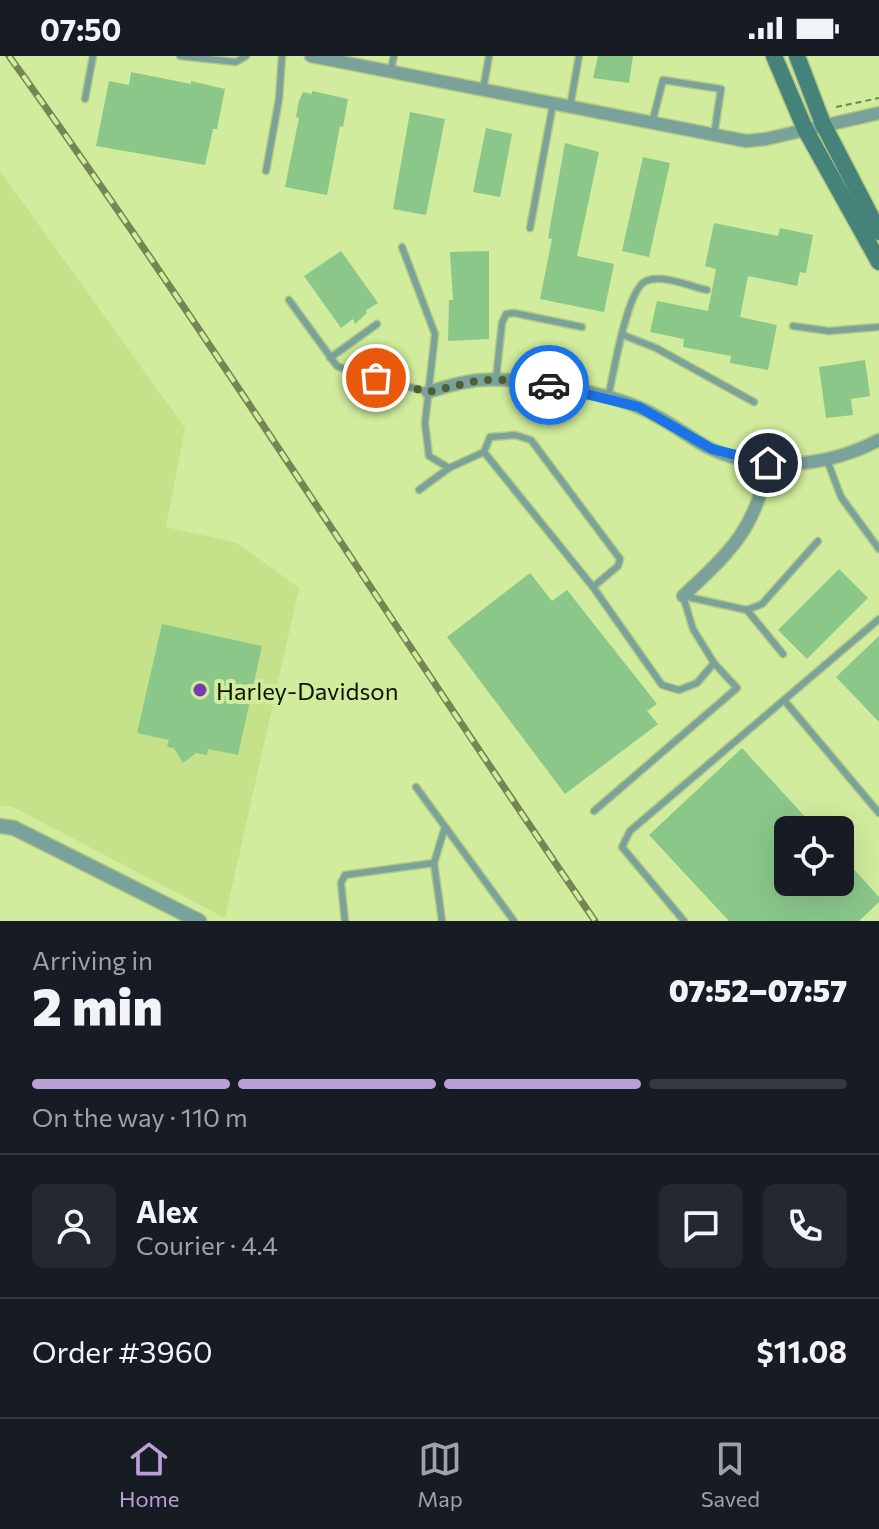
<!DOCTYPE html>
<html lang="en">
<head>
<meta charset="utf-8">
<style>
	body { margin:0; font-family:Commissioner,sans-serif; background:#242831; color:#f1f3f6; height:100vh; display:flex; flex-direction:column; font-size:30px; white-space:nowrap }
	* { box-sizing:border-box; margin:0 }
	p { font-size:26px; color:#9ea1a6 }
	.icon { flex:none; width:44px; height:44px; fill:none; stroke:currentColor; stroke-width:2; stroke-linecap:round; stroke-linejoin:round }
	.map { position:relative; height:865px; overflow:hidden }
	.details { display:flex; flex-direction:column; background:#171b24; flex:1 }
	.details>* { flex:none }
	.fabs { position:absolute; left:774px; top:760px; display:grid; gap:16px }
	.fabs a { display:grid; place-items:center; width:80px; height:80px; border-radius:12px; background:#171b24; box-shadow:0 8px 32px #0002; font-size:40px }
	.pin { position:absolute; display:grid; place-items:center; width:68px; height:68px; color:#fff; margin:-34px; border:4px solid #fff; border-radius:50%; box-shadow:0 2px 8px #0007 }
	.courier { position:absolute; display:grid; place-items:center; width:80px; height:80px; margin:-40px; border:6px solid #1a73e8; border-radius:50%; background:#fff; color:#222; box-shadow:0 2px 10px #0007 }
	.head em { font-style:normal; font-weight:800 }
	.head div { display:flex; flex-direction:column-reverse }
	.head { display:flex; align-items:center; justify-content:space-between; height:136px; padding:0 32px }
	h1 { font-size:52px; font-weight:800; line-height:60px }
	.bar { display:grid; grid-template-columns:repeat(4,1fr); gap:12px 8px; align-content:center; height:96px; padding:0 32px }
	.bar i { height:10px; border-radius:6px; background:#363941 }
	.bar .current { background:#baa0d7 }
	.bar p { grid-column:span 4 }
	.line { display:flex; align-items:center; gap:20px; padding:0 32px; border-top:2px solid #363941 }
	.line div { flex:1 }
	.round { display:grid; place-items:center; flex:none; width:84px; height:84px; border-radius:12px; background:#242831 }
	.status { display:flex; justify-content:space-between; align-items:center; height:56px; padding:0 40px; background:#171b24; direction:ltr }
	.status svg { height:22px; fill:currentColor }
	.menu { display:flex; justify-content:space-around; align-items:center; height:112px; border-top:2px solid #363941; background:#171b24; font-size:22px; color:#9ea1a6 }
	.menu a { display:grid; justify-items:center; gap:4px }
	.menu .current { color:#baa0d7 }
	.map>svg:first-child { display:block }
	.built { fill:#c5e28a }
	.building { fill:#8ac789 }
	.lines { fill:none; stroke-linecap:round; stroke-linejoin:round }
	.service-casing { stroke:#b0c983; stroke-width:9 }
	.minor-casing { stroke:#b0c983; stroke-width:15 }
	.tertiary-casing { stroke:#b0c983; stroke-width:17 }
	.secondary-casing { stroke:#b0c983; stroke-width:19 }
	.path { stroke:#718451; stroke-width:2; stroke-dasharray:6 4; stroke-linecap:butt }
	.service { stroke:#7aa29b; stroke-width:6 }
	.minor { stroke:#7aa29b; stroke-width:12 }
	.tertiary { stroke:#7aa29b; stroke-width:14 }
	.secondary { stroke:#45837a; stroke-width:16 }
	.rail-casing { stroke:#738653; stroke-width:7 }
	.rail { stroke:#d0ec9c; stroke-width:4; stroke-dasharray:12; stroke-linecap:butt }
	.done { stroke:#4f5e37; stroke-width:8; stroke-dasharray:0 14.4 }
	.route { stroke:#1a73e8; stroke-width:10 }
	.poi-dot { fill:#773bb1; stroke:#d0ec9c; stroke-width:3 }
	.labels { text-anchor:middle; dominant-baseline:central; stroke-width:8; stroke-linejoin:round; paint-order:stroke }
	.poi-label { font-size:24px; fill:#0a1200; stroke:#d0ec9c; text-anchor:start }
</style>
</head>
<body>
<div class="status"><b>07:50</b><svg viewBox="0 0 49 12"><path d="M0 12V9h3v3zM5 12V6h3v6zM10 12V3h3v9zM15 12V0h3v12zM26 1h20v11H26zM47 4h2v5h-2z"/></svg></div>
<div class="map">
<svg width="879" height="865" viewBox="0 0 879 865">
	<rect width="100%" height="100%" fill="#d0ec9c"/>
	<!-- built -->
	<path class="built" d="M 0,115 L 185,372 L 166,471 L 237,487 L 299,532 L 225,862 L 11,750 L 0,750 Z"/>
	<!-- building -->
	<g class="building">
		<path d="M 598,0 L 633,0 L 629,27 L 593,22 Z"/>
		<path d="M 131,16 L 191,28 L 191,25 L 225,33 L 217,73 L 213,73 L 205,109 L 96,90 L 109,25 L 129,29 Z"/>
		<path d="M 312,35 L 348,43 L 343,71 L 340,70 L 327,139 L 285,131 L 299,62 L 296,61 L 299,45 L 303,36 L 312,38 Z"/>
		<path d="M 410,56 L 445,63 L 426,159 L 393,153 Z"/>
		<path d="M 486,72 L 512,78 L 500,141 L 473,136 Z"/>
		<path d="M 565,87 L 599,96 L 577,200 L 614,208 L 604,256 L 540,243 L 552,183 L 548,182 Z"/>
		<path d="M 643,101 L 670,107 L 649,201 L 622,195 Z"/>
		<path d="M 714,167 L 778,180 L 780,172 L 813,179 L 806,217 L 800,216 L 797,230 L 748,220 L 740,261 L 777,269 L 768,314 L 730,307 L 731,300 L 683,291 L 684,283 L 650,276 L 657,245 L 708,255 L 716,213 L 705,210 Z"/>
		<path d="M 341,195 L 378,247 L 366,254 L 367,257 L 355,268 L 353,263 L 341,272 L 304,220 Z"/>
		<path d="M 489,195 L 489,283 L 448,285 L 449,244 L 453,244 L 450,196 Z"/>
		<path d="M 865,304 L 870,340 L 851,343 L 853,359 L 826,362 L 819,311 Z"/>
		<path d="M 839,513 L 868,542 L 807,603 L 778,574 Z"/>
		<path d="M 530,517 L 552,545 L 567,534 L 657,648 L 647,655 L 658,668 L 565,738 L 447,581 Z"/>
		<path d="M 162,568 L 262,590 L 238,699 L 208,693 L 207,699 L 196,697 L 183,707 L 174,692 L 167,691 L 169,684 L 137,677 Z"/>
		<path d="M 879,580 L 879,666 L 836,621 Z"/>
		<path d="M 742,692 L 817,774 L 788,774 L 788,826 L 840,826 L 840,798 L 879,841 L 879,846 L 859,865 L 729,865 L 649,779 Z"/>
	</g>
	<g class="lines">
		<!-- service casing -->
		<g class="service-casing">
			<g id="service">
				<path d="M 180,0 L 236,6 L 246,0"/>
				<path d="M 390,16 L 394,0"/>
				<path d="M 483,34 L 489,0"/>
				<path d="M 85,43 L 93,0"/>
				<path d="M 570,51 L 579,0"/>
				<path d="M 652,67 L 663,24 L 721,33 L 714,79"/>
				<path d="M 266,115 L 279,43 L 282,0"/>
				<path d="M 530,172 L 553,48"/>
				<path d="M 402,191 L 435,278 L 425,367 L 429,400 L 449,412 L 484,396 L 593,531 L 662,629 L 679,634 L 697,627 L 714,607 L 693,573 L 683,540 L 747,554 L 762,548 L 818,485"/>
				<path d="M 289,244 L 337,310 L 350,315 L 428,336"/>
				<path d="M 793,270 L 829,275 L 879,271"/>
				<path d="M 623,279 L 656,292 L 754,346"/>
				<path d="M 330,302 L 377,268"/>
				<path d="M 496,323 L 502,267 L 506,258 L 514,257 L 582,271"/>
				<path d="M 608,342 C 613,320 627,232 646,225 C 663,218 689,230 707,234"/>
				<path d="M 484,396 L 490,381 L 515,379 L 531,384 L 620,503 L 618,510 L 593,531"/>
				<path d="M 827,404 L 841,441 L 879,493"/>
				<path d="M 419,434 L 449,412"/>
				<path d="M 747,554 L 783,598"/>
				<path d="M 784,644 L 879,757"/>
				<path d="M 416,731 L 514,865"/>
				<path d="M 594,755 L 737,632 L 714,607"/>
				<path d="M 434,807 L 445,771"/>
				<path d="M 345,865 L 341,827 L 345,819 L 434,807 L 442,865"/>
				<path d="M 684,865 L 622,791 L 630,775 L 879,563"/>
			</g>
		</g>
		<!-- minor casing -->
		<g class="minor-casing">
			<g id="minor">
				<path d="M 311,0 L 746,85 L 766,83 L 879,57"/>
				<path d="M 428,336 C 445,331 463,325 481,324 C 522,321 600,335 638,351 C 663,361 684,378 707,391 C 761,418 827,411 879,384"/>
				<path d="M 683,540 C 730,496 756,473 768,407"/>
			</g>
		</g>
		<!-- tertiary casing -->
		<g class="tertiary-casing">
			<path id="tertiary" d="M 0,770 L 14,772 L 199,865"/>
		</g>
		<!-- secondary casing -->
		<g class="secondary-casing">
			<g id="secondary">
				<path d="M 774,0 L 805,73 L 879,206"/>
				<path d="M 797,0 L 823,68 L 879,176"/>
			</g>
		</g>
		<!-- path -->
		<path class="path" d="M 836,51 L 879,42"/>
		<!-- service -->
		<use href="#service" class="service"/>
		<!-- minor -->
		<use href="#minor" class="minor"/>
		<!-- tertiary -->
		<use href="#tertiary" class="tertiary"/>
		<!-- secondary -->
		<use href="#secondary" class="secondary"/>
		<!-- rail casing -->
		<g class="rail-casing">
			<path id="rail" d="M 9,0 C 213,283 397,578 595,865"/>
		</g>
		<!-- rail -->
		<use href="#rail" class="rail"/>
	</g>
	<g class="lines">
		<!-- done -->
		<path class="done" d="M 376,322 L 428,336 L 480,324 L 506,324 L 549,329"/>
		<!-- route -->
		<path class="route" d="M 549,329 L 639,351 L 712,393 L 768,407"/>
	</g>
	<!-- markers -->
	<circle class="poi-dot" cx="200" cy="634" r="8"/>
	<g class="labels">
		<!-- poi labels -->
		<g class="poi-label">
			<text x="216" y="634">Harley-Davidson</text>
		</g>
	</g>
</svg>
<div class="fabs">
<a><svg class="icon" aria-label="locate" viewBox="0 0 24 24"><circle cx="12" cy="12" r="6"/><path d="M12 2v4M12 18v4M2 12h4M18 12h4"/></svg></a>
</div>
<div class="pin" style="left:376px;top:322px;background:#ea580c"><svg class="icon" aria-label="bag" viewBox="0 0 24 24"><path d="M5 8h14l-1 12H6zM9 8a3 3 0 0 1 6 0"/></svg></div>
<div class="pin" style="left:768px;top:407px;background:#1f2937"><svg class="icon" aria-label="home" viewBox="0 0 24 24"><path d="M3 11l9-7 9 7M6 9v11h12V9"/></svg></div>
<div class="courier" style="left:549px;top:329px"><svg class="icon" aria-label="car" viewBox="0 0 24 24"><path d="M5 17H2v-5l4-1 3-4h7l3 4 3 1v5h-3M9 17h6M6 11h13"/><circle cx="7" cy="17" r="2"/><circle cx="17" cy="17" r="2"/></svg></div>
</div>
<section class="details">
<div class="head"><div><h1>2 min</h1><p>Arriving in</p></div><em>07:52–07:57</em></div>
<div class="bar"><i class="current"></i><i class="current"></i><i class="current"></i><i></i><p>On the way · 110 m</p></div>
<div class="line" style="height:144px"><a class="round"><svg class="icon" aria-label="person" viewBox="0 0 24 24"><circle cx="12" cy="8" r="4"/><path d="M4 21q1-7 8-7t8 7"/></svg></a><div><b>Alex</b><p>Courier · 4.4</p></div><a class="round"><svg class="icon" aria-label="chat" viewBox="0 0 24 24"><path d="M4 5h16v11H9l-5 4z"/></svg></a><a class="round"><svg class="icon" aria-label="phone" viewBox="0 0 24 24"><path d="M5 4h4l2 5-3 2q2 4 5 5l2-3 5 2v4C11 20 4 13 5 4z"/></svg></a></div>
<div class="line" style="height:104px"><div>Order #3960</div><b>$11.08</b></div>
</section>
<nav class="menu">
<a class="current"><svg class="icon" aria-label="home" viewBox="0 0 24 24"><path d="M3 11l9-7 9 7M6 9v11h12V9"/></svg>Home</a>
<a><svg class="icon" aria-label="map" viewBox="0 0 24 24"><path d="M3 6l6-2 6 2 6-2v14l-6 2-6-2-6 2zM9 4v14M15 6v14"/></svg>Map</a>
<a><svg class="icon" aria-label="saved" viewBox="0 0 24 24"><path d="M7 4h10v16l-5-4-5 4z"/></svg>Saved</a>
</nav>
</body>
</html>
